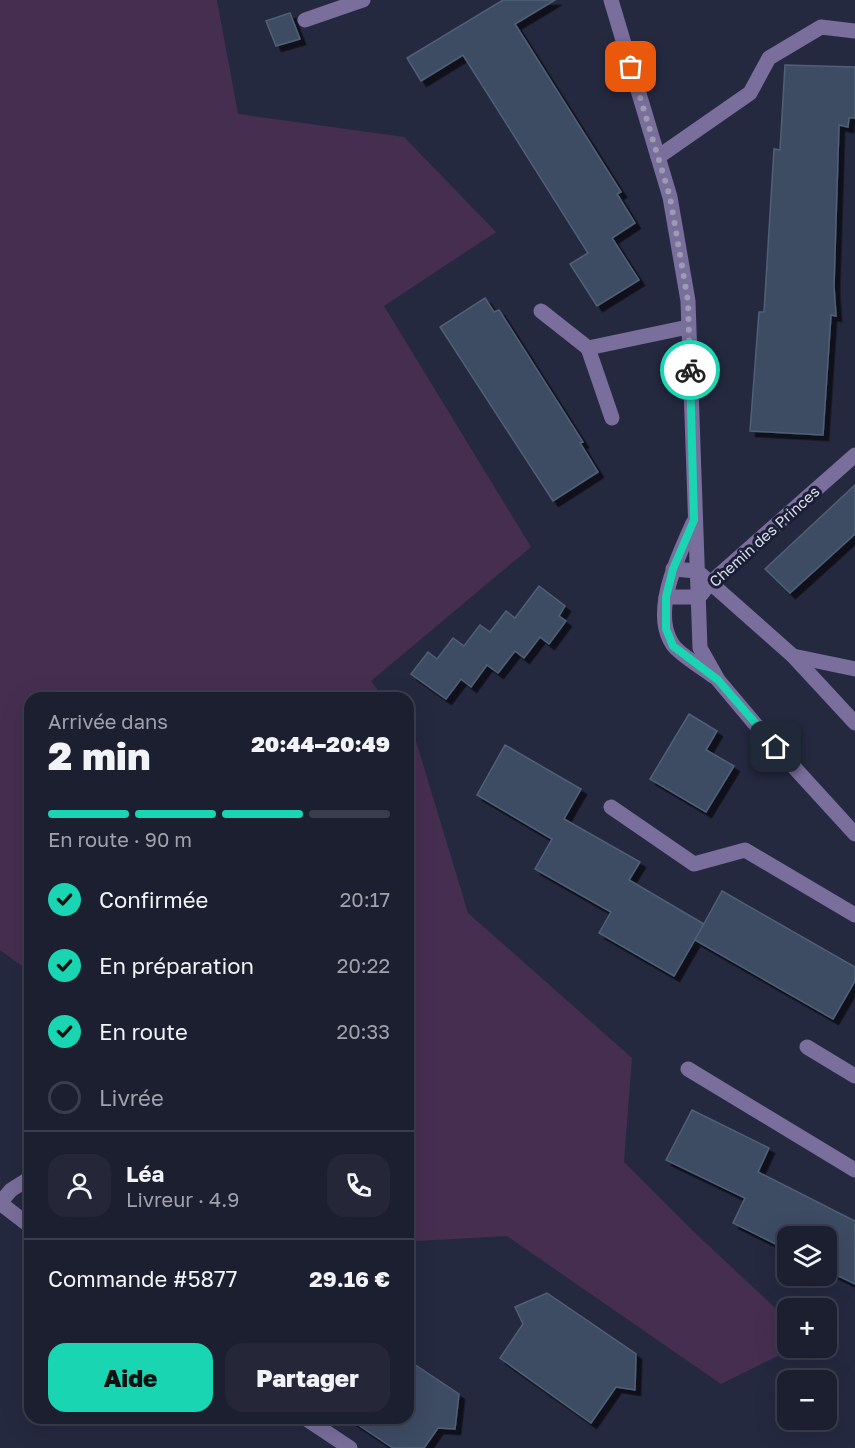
<!DOCTYPE html>
<html lang="fr">
<head>
<meta charset="utf-8">
<style>
	body { margin:0; font-family:"Golos Text",sans-serif; background:#252738; color:#f1f3f6; height:100vh; display:flex; flex-direction:column; font-size:22px; white-space:nowrap }
	* { box-sizing:border-box; margin:0 }
	p { font-size:20px; color:#a0a2ab }
	.icon { flex:none; width:33px; height:33px; fill:none; stroke:currentColor; stroke-width:2; stroke-linecap:round; stroke-linejoin:round }
	.map { position:relative; flex:1; overflow:hidden }
	.sheet { position:absolute; left:24px; top:692px; width:390px; height:732px; display:flex; flex-direction:column; background:#1c1f30; border-radius:18px; box-shadow:0 6px 24px #0002,0 0 0 2px #3a3d4c }
	.sheet>* { flex:none }
	.tools { position:absolute; left:777px; top:1226px; display:grid; gap:12px }
	.tools a { display:grid; place-items:center; width:60px; height:60px; border-radius:12px; background:#1c1f30; box-shadow:0 6px 24px #0002,0 0 0 2px #3a3d4c; font-size:30px }
	.pin { position:absolute; display:grid; place-items:center; width:51px; height:51px; color:#fff; margin:-26px; border-radius:12px; box-shadow:0 3px 9px #0006 }
	.courier { position:absolute; display:grid; place-items:center; width:60px; height:60px; margin:-30px; border:4px solid #19d5b2; border-radius:50%; background:#fff; color:#222; box-shadow:0 2px 8px #0007 }
	.headline em { font-style:normal; font-weight:800 }
	.headline div { display:flex; flex-direction:column-reverse }
	.headline { display:flex; align-items:center; justify-content:space-between; height:102px; padding:0 24px }
	h1 { font-size:39px; font-weight:800; line-height:45px }
	.bar { display:grid; grid-template-columns:repeat(4,1fr); gap:9px 6px; align-content:center; height:72px; padding:0 24px }
	.bar i { height:8px; border-radius:4px; background:#3a3d4c }
	.bar .on { background:#19d5b2 }
	.bar p { grid-column:span 4 }
	.line { display:flex; align-items:center; gap:15px; padding:0 24px; border-top:2px solid #3a3d4c }
	.line div { flex:1 }
	.round { display:grid; place-items:center; flex:none; width:63px; height:63px; border-radius:18px; background:#252738 }
	ol { padding:0 24px; list-style:none }
	li { display:flex; align-items:center; gap:18px; height:66px }
	li p { margin-inline-start:auto }
	li .icon { padding:6px; border-radius:50%; background:#19d5b2; color:#111; stroke-width:4 }
	li:last-child { color:#a0a2ab }
	li i { width:33px; height:33px; border:3px solid #3a3d4c; border-radius:50% }
	.button { display:flex; gap:12px; margin-top:auto; padding:12px 24px }
	.button a { flex:1; height:69px; border-radius:18px; background:#19d5b2; color:#111; font-size:24px; font-weight:800; line-height:69px; text-align:center }
	.button a+a { background:#252738; color:#f1f3f6 }
	.map>svg:first-child { display:block }
	.green { fill:#462e50 }
	.building { fill:#3c4c63; stroke:#4f6077; stroke-width:1.5; filter:url(#shadow) }
	.lines { fill:none; stroke-linecap:round; stroke-linejoin:round }
	.minor { stroke:#7a6e9c; stroke-width:15 }
	.done { stroke:#9a9db0; stroke-width:6; stroke-dasharray:0 10.8 }
	.route { stroke:#19d5b2; stroke-width:8 }
	.labels { text-anchor:middle; dominant-baseline:central; stroke-width:6; stroke-linejoin:round; paint-order:stroke }
	.street-label { font-size:15px; fill:#d9dcec; stroke:#1b1f36 }
</style>
</head>
<body>
<div class="map">
<svg width="855" height="1448" viewBox="0 0 855 1448">
	<defs>
		<filter id="shadow"><feDropShadow dx="5.5" dy="5.5" stdDeviation="0" flood-color="#0009"/></filter>
	</defs>
	<rect width="100%" height="100%" fill="#252940"/>
	<!-- green -->
	<g class="green">
		<path d="M 0,0 L 217,0 L 238,114 L 404,137 L 496,232 L 384,306 L 531,547 L 371,681 L 383,697 L 30,698 L 30,972 L 0,950 Z"/>
		<path d="M 408,729 L 415,738 L 468,913 L 632,1058 L 624,1162 L 693,1231 L 787,1319 L 788,1347 L 796,1347 L 721,1384 L 507,1236 L 417,1241 L 408,1236 Z"/>
	</g>
	<!-- building -->
	<g class="building">
		<path d="M 503,0 L 555,0 L 515,24 L 621,192 L 617,194 L 635,223 L 612,238 L 639,280 L 597,306 L 570,264 L 588,253 L 463,55 L 421,81 L 407,58 Z"/>
		<path d="M 290,13 L 300,39 L 276,46 L 266,21 Z"/>
		<path d="M 785,65 L 855,67 L 855,118 L 849,118 L 848,127 L 839,125 L 834,286 L 836,316 L 831,315 L 823,435 L 750,431 L 759,312 L 764,312 L 774,149 L 780,150 Z"/>
		<path d="M 485,298 L 494,312 L 499,310 L 583,442 L 580,443 L 598,472 L 553,501 L 440,327 Z"/>
		<path d="M 855,485 L 855,534 L 790,593 L 765,569 Z"/>
		<path d="M 539,586 L 565,606 L 559,616 L 566,621 L 549,644 L 540,637 L 524,658 L 515,651 L 498,673 L 487,665 L 471,687 L 461,679 L 446,699 L 411,674 L 428,652 L 437,659 L 453,638 L 464,646 L 480,625 L 490,632 L 506,611 L 515,618 Z"/>
		<path d="M 689,714 L 717,731 L 706,750 L 734,766 L 706,812 L 650,779 Z"/>
		<path d="M 505,745 L 581,789 L 564,819 L 640,862 L 629,880 L 704,924 L 674,976 L 599,933 L 611,912 L 535,869 L 552,839 L 477,795 Z"/>
		<path d="M 722,891 L 855,967 L 855,981 L 833,1019 L 695,940 Z"/>
		<path d="M 692,1110 L 769,1148 L 758,1172 L 855,1221 L 855,1284 L 826,1270 L 826,1236 L 788,1236 L 788,1250 L 733,1223 L 745,1198 L 666,1160 Z"/>
		<path d="M 547,1293 L 636,1354 L 635,1390 L 616,1387 L 591,1423 L 500,1358 L 523,1324 L 515,1307 Z"/>
		<path d="M 408,1360 L 459,1394 L 455,1429 L 438,1428 L 424,1448 L 393,1448 L 348,1418 L 408,1418 Z"/>
	</g>
	<g class="lines">
		<!-- minor -->
		<g class="minor">
			<path d="M 611,0 L 670,197 L 688,301 L 700,648 L 718,680 L 760,730 L 855,834"/>
			<path d="M 305,20 L 363,0"/>
			<path d="M 658,157 L 750,93 L 769,58 L 821,27 L 855,31"/>
			<path d="M 541,311 L 588,348 L 688,327"/>
			<path d="M 588,348 L 612,418"/>
			<path d="M 693,523 C 679,555 650,612 673,645 C 679,654 704,669 713,676"/>
			<path d="M 673,569 L 697,571 L 793,656 L 855,723"/>
			<path d="M 666,597 L 699,597 L 710,583 L 855,455"/>
			<path d="M 793,656 L 855,669"/>
			<path d="M 611,807 L 694,864 L 745,850 L 855,915"/>
			<path d="M 807,1047 L 855,1076"/>
			<path d="M 688,1069 L 855,1170"/>
			<path d="M 0,1203 L 11,1190 L 30,1178"/>
			<path d="M 0,1203 L 30,1226"/>
			<path d="M 305,1418 L 350,1448"/>
		</g>
	</g>
	<g class="lines">
		<!-- done -->
		<path class="done" d="M 631,67 L 670,197 L 688,301 L 690,370"/>
		<!-- route -->
		<path class="route" d="M 690,370 L 694,520 L 673,569 L 666,597 L 666,629 L 673,646 L 718,680 L 776,747"/>
	</g>
	<g class="labels">
		<!-- street labels -->
		<g class="street-label">
			<text transform="translate(764 536) rotate(-42)">Chemin des Princes</text>
		</g>
	</g>
</svg>
<div class="tools">
<a><svg class="icon" aria-label="layers" viewBox="0 0 24 24"><path d="M12 4l9 5-9 5-9-5zM3 14l9 5 9-5"/></svg></a>
<a>+</a>
<a>−</a>
</div>
<div class="pin" style="left:631px;top:67px;background:#ea580c"><svg class="icon" aria-label="bag" viewBox="0 0 24 24"><path d="M5 8h14l-1 12H6zM9 8a3 3 0 0 1 6 0"/></svg></div>
<div class="pin" style="left:776px;top:747px;background:#1f2937"><svg class="icon" aria-label="home" viewBox="0 0 24 24"><path d="M3 11l9-7 9 7M6 9v11h12V9"/></svg></div>
<div class="courier" style="left:690px;top:370px"><svg class="icon" aria-label="bike" viewBox="0 0 24 24"><circle cx="6" cy="16" r="4"/><circle cx="18" cy="16" r="4"/><path d="M6 16l4-8h5l3 8M10 8l3 8H6M13 5h3"/></svg></div>
<section class="sheet">
<div class="headline"><div><h1>2 min</h1><p>Arrivée dans</p></div><em>20:44–20:49</em></div>
<div class="bar"><i class="on"></i><i class="on"></i><i class="on"></i><i></i><p>En route · 90 m</p></div>
<ol>
<li><svg class="icon" aria-label="check" viewBox="0 0 24 24"><path d="M5 12l5 5 9-10"/></svg>Confirmée<p>20:17</p></li>
<li><svg class="icon" aria-label="check" viewBox="0 0 24 24"><path d="M5 12l5 5 9-10"/></svg>En préparation<p>20:22</p></li>
<li><svg class="icon" aria-label="check" viewBox="0 0 24 24"><path d="M5 12l5 5 9-10"/></svg>En route<p>20:33</p></li>
<li><i></i>Livrée</li>
</ol>
<div class="line" style="height:108px"><a class="round"><svg class="icon" aria-label="person" viewBox="0 0 24 24"><circle cx="12" cy="8" r="4"/><path d="M4 21q1-7 8-7t8 7"/></svg></a><div><b>Léa</b><p>Livreur · 4.9</p></div><a class="round"><svg class="icon" aria-label="phone" viewBox="0 0 24 24"><path d="M5 4h4l2 5-3 2q2 4 5 5l2-3 5 2v4C11 20 4 13 5 4z"/></svg></a></div>
<div class="line" style="height:78px"><div>Commande #5877</div><b>29.16 €</b></div>
<div class="button"><a>Aide</a><a>Partager</a></div>
</section>
</div>
</body>
</html>
